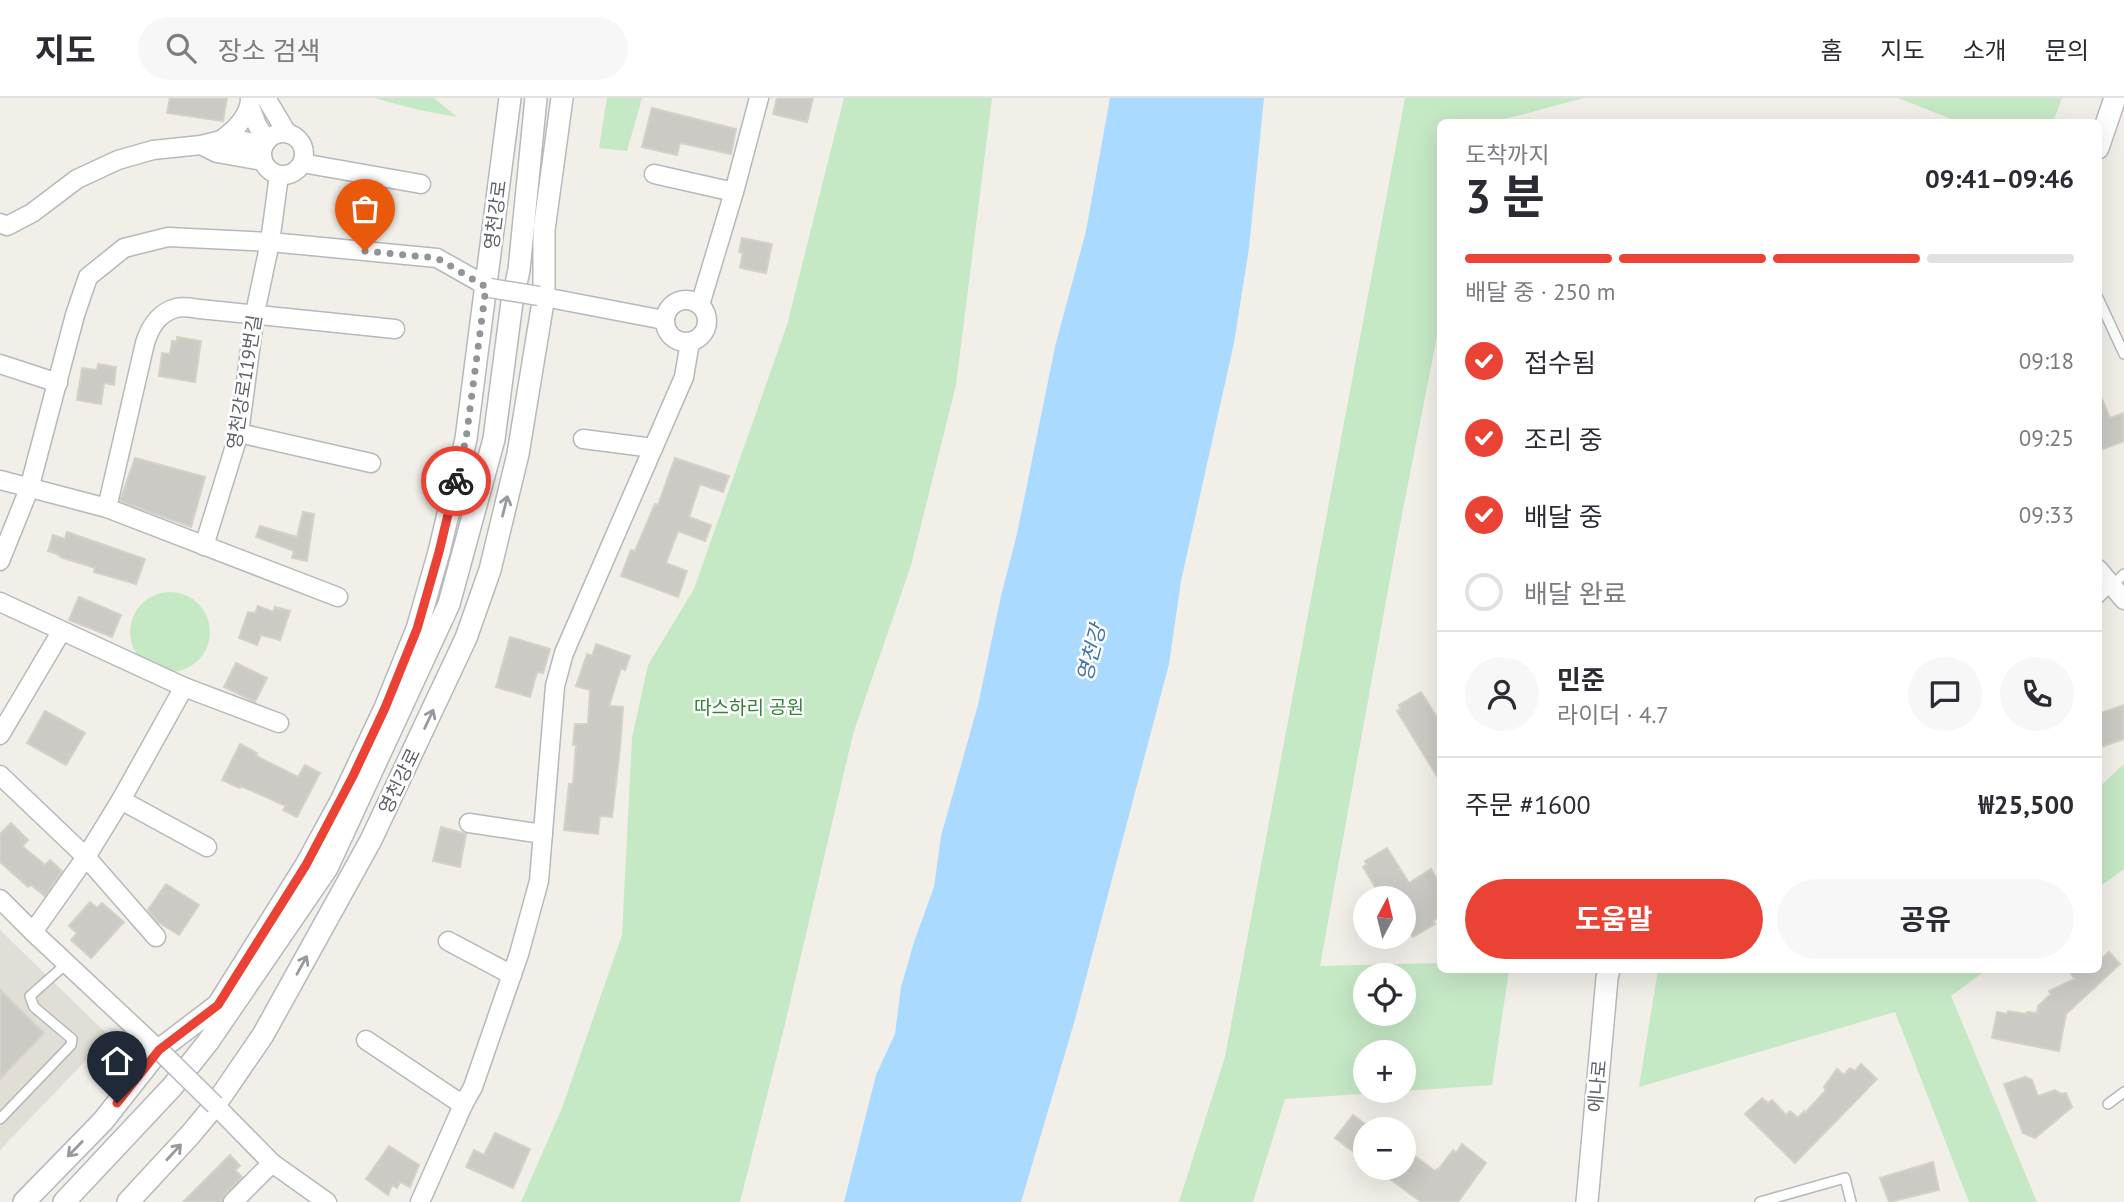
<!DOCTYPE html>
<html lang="ko">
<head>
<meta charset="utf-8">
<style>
	body { margin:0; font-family:"PT Sans","Noto Sans KR",sans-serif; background:#f7f7f7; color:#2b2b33; height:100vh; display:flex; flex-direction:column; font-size:26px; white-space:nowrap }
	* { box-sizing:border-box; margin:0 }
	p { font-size:23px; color:#7c7c81 }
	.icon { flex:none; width:38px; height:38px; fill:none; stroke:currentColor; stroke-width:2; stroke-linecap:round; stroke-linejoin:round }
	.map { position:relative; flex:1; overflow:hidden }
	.drawer { position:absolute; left:1437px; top:21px; width:665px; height:854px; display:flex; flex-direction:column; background:#fff; border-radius:10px; box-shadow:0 7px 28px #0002 }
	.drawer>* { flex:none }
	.needle { width:46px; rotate:7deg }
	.tools { position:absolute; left:1353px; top:788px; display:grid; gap:14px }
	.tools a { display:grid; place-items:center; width:63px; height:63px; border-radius:50%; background:#fff; box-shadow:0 7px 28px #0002; font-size:35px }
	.pin { position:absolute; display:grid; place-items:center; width:60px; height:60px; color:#fff; margin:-72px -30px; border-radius:50% 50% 50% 0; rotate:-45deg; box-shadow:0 0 7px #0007 }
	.pin .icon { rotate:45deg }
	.courier { position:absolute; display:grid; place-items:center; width:70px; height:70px; margin:-35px; border:5px solid #ea4335; border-radius:50%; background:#fff; color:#222; box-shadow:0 2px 9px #0007 }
	.overview em { font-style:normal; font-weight:700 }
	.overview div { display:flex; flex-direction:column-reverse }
	.overview { display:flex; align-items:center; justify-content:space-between; height:119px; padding:0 28px }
	h1 { font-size:46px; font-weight:700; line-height:52px }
	.bar { display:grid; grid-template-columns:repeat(4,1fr); gap:10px 7px; align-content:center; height:84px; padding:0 28px }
	.bar i { height:9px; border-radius:5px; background:#e1e1e2 }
	.bar .current { background:#ea4335 }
	.bar p { grid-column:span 4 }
	.line { display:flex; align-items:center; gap:18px; padding:0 28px; border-top:2px solid #e1e1e2 }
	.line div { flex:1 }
	.round { display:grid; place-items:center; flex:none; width:74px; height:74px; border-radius:37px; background:#f7f7f7 }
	ol { padding:0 28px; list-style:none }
	li { display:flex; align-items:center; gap:21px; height:77px }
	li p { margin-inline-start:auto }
	li .icon { padding:7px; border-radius:50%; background:#ea4335; color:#fff; stroke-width:4 }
	li:last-child { color:#7c7c81 }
	li i { width:38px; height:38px; border:4px solid #e1e1e2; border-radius:50% }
	.primary-button { display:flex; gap:14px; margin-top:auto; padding:14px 28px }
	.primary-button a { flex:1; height:80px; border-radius:42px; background:#ea4335; color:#fff; font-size:28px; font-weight:700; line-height:80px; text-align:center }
	.primary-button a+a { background:#f7f7f7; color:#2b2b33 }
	header { display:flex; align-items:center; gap:42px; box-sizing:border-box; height:98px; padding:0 35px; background:#fff; border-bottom:2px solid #e1e1e2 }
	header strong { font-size:33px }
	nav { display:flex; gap:38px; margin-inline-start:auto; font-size:24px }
	.search { width:490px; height:63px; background:#f7f7f7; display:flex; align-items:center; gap:18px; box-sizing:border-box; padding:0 24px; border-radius:38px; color:#7c7c81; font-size:26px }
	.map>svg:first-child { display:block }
	.education { fill:#e1ded6 }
	.green { fill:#c5e8c5; fill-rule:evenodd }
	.water { fill:#aadaff }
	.building { fill:#cccac5; stroke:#d6d1c6; stroke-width:2 }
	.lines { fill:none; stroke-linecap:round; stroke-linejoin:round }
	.service-casing { stroke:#b5b8bc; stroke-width:12 }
	.minor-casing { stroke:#b5b8bc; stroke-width:21 }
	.tertiary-casing { stroke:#b5b8bc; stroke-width:24 }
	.service { stroke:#fff; stroke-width:9 }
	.minor { stroke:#fff; stroke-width:18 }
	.tertiary { stroke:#fff; stroke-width:21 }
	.minor-bridge-casing { stroke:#b5b8bc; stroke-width:21; stroke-linecap:butt }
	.minor-bridge { stroke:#fff; stroke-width:18 }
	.oneway { stroke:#979a9d }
	.done { stroke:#929495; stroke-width:7; stroke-dasharray:0 12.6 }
	.route { stroke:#ea4335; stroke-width:9 }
	.labels { text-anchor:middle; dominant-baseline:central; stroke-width:5; stroke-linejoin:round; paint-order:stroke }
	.street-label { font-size:19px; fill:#5f6368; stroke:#fff }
	.park-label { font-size:19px; fill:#348238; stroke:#fff }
	.water-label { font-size:21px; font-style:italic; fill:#4174aa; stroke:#fff }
</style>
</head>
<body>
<header>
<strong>지도</strong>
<div class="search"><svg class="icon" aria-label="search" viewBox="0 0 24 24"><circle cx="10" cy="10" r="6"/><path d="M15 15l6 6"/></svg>장소 검색</div>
<nav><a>홈</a><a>지도</a><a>소개</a><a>문의</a></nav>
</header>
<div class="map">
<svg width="2124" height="1104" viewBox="0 0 2124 1104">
	<rect width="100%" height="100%" fill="#f1efe8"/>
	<!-- education -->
	<path class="education" d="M 0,832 L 109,938 L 0,1052 Z"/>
	<!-- green -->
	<g class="green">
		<path d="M 374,0 L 434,0 L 457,19 L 419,12 Z"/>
		<path d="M 607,0 L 642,0 L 627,53 L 599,50 Z"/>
		<path d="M 844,0 L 992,0 L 956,287 L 911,467 L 853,636 L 783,934 L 740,1104 L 521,1104 L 562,1010 L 622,837 L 632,640 L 648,567 L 694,491 L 787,227 Z"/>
		<path d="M 1405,0 L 1584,0 L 1494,24 L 1440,24 L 1440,223 L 1397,442 L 1320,868 L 1440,865 L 1440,872 L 1509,872 L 1492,987 L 1285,1001 L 1253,1104 L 1179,1104 L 1225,959 ZM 1365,877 L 1404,877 L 1404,915 L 1365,915 ZM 1365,954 L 1404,954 L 1404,992 L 1365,992 Z"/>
		<path d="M 1898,0 L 2062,0 L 2053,24 L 1959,24 Z"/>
		<circle cx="170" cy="534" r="40"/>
		<path d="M 2124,666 L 2124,771 L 2098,790 L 2098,690 Z"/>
		<path d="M 1658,872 L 1986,872 L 1951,898 L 2037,1104 L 1969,1104 L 1895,914 L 1639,989 Z"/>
	</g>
	<!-- water -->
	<path class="water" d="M 1110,0 L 1264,0 L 1249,150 L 1234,245 L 1181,483 L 1169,566 L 1074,925 L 1021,1104 L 844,1104 L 876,977 L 895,936 L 901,889 L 915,841 L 934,789 L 941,738 L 978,607 L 1001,498 L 1017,436 L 1055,249 L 1086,133 Z"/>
	<!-- building -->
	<g class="building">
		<path d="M 170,0 L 227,0 L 223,23 L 167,15 Z"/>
		<path d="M 777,0 L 813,0 L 807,24 L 773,16 Z"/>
		<path d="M 652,10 L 736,31 L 731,56 L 680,45 L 677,57 L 642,49 Z"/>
		<path d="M 742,140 L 772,146 L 766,175 L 740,170 L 743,155 L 739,154 Z"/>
		<path d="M 177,239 L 201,243 L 195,284 L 159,278 L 162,255 L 170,256 L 172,243 L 177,244 Z"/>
		<path d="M 98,266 L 116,269 L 114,287 L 104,285 L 101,306 L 77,302 L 82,270 L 97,272 Z"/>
		<path d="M 2098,292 L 2110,320 L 2124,315 L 2124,343 L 2098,353 Z"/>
		<path d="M 135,360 L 205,379 L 191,429 L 120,403 Z"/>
		<path d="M 675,360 L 729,378 L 723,394 L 700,386 L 689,419 L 711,427 L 705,443 L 678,433 L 666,465 L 687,473 L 678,499 L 621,478 L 631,452 L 635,453 L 655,406 L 658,407 Z"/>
		<path d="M 303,414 L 314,416 L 307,463 L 292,460 L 294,453 L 256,439 L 260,428 L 297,439 Z"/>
		<path d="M 67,434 L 145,461 L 136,486 L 94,474 L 95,470 L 60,459 L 60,457 L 48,453 L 53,437 L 65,441 Z"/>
		<path d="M 79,499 L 121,517 L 112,539 L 69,522 Z"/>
		<path d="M 258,508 L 273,514 L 275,509 L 290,513 L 280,542 L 261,537 L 257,547 L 239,540 L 248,514 L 255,515 Z"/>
		<path d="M 510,539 L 550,551 L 543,575 L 537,574 L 530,599 L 496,589 Z"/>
		<path d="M 596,546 L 630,558 L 625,572 L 621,570 L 609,608 L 623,609 L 620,651 L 612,719 L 600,718 L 598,736 L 564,732 L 569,686 L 573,686 L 576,647 L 573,647 L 575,626 L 588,626 L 590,592 L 576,588 L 587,556 L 592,558 Z"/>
		<path d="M 236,565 L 267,580 L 255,604 L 224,589 Z"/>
		<path d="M 1421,594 L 1440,624 L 1440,683 L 1397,613 L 1401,611 L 1399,607 Z"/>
		<path d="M 2124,607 L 2124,641 L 2098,650 L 2098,616 Z"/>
		<path d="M 45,613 L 85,635 L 66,667 L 27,645 Z"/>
		<path d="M 240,646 L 257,655 L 256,658 L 298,679 L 305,667 L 320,675 L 297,719 L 283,712 L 286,708 L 241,688 L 240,690 L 222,682 Z"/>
		<path d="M 11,725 L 28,742 L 22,748 L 45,767 L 50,762 L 62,773 L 45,798 L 31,787 L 28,789 L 0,764 L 0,736 Z"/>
		<path d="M 441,729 L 466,736 L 460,769 L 433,763 Z"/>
		<path d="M 1387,750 L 1409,785 L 1431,771 L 1440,787 L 1440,818 L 1433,823 L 1435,826 L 1413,839 L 1411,836 L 1404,840 L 1404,800 L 1382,800 L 1363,769 L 1367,766 L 1365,763 Z"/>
		<path d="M 166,786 L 199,807 L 179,837 L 158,824 L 148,812 Z"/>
		<path d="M 90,804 L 97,810 L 102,805 L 124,824 L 91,860 L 71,842 L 77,835 L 69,828 Z"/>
		<path d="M 2109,854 L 2120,866 L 2066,916 L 2059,953 L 1992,940 L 1997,914 L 2007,916 L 2008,913 L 2027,916 L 2027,914 L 2037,915 L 2038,908 L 2051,896 L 2049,893 L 2075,881 L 2068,872 L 2098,872 L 2098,864 Z"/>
		<path d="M 0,892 L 44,935 L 0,981 Z"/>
		<path d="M 1861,966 L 1877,981 L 1795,1065 L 1745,1016 L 1762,1000 L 1768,1005 L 1772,1002 L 1786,1017 L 1790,1013 L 1798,1020 L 1804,1013 L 1805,1015 L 1826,992 L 1824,989 L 1837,971 L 1844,977 L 1850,970 L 1855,973 Z"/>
		<path d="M 2025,979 L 2032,982 L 2038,998 L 2055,992 L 2061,996 L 2066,995 L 2072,1009 L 2035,1040 L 2023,1035 L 2004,986 Z"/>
		<path d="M 1353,1017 L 1365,1026 L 1365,1062 L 1335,1040 Z"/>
		<path d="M 495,1035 L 530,1051 L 513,1090 L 466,1069 L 474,1052 L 484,1057 Z"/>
		<path d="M 1462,1046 L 1486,1065 L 1458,1104 L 1421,1104 L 1374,1069 L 1404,1069 L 1404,1050 L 1435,1073 L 1437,1071 L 1438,1072 L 1453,1052 L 1456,1055 Z"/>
		<path d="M 389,1048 L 419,1067 L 410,1089 L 400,1084 L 397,1090 L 392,1087 L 388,1097 L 366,1081 Z"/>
		<path d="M 230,1057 L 240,1068 L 235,1072 L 242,1079 L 225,1096 L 222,1104 L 183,1104 Z"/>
		<path d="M 1933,1064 L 1939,1092 L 1889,1104 L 1880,1080 Z"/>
	</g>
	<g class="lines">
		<!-- service casing -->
		<g class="service-casing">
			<g id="service">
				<path d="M 2098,200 L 2124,256"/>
				<path d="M 2098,501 L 2124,476"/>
				<path d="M 2108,1006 L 2124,994"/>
				<path d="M 0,1021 L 71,947 L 72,941 L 34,909 L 30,898 L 66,866"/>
				<path d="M 1760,1104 L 1845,1080 L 1851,1104"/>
			</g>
		</g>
		<!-- minor casing -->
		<g class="minor-casing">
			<g id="minor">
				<path d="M 266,0 L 287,35"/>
				<path d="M 250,8 L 257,27 L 267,43"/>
				<circle cx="283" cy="56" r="21"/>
				<path d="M 221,42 C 235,32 250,18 250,0"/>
				<path d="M 201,47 L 217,55 L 263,63"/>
				<path d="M 302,65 L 421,86"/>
				<path d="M 654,76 L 734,94"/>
				<path d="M 0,125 L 7,128 L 32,115 L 77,81 L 118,62 L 153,52 L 201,47 L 221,42 L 240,42 L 264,47"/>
				<path d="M 539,198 L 664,222"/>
				<circle cx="686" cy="223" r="21"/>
				<path d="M 700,207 L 734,94 L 759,0"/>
				<path d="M 0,266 L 58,285"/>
				<path d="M 239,335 L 371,365"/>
				<path d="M 583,341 L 653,350"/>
				<path d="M 0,382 L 107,410 L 338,499"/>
				<path d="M 107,410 L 145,245 C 150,229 158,215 176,210 C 183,208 193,210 200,211 L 395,231"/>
				<path d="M 204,448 L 239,335 L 255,215 L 270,144 L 279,77"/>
				<path d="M 0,463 L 29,391 L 75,217 L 88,179 L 124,150 L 168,139 L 270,144 L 437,160 L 490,190"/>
				<path d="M 2098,471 L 2124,502"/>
				<path d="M 0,504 L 184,589 L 279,625"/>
				<path d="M 0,637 L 61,534"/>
				<path d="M 0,677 L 86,759 L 156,839"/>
				<path d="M 121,702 L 207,749"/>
				<path d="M 469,725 L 543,736"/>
				<path d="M 0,801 L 33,834 L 159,952"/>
				<path d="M 33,834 L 86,759 L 121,702 L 184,589"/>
				<path d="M 448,843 L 512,877"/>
				<path d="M 366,942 L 463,1007"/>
				<path d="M 215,1007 L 272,1065 L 327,1104"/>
				<path d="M 233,1104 L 272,1065"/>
				<path d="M 420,1104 L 463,1007 L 473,989 L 519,856 L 539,783 L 555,588 L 564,555 L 684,279 L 690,244"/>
			</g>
		</g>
		<!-- tertiary casing -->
		<g class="tertiary-casing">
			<g id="tertiary">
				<path d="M 2098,50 L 2115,0"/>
				<path d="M 24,1104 L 103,1023 L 159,952 L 218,907 L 306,767 L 342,701 L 385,610 L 417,531 L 439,454 L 466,341 L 510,0"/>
				<path d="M 64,1104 L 172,989 L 208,944 L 327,770 L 449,506 L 494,341 L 512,204 L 519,172 L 536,0"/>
				<path d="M 128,1104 L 190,1037 L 215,1007 L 263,937 L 371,742 L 466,540 L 490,472 L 518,356 L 544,198 L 544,132 L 562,0"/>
				<path d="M 1587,1104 L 1607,880 L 1609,872"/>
			</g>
		</g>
		<!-- service -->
		<use href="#service" class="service"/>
		<!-- minor -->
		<use href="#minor" class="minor"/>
		<!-- tertiary -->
		<use href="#tertiary" class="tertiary"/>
		<!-- minor-bridge casing -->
		<g class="minor-bridge-casing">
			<g id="minor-bridge">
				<path d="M 490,190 L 539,198"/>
				<path d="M 159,952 L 215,1007"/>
			</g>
		</g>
		<!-- minor-bridge -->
		<use href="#minor-bridge" class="minor-bridge"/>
	</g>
	<!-- one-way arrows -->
	<defs><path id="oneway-shaft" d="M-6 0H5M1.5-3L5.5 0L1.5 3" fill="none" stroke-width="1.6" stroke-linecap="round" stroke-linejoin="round" transform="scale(1.75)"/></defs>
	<g class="oneway">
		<use href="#oneway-shaft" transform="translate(505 408) rotate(-76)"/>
		<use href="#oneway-shaft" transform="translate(429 621) rotate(-65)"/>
		<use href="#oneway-shaft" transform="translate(302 867) rotate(-61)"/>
		<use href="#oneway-shaft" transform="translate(75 1051) rotate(134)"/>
		<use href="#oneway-shaft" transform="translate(174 1054) rotate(-47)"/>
	</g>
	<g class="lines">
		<!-- done -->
		<path class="done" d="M 365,153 L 437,160 L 486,189 L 466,341 L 456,383"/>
		<!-- route -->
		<path class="route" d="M 117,1005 L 159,952 L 218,907 L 306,767 L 353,678 L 385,610 L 417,531 L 439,454 L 456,383"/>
	</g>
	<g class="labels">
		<!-- street labels -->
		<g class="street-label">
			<text transform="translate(495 117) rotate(-83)">영천강로</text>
			<text transform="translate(244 284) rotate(-81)">영천강로119번길</text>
			<text transform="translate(399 683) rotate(-64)">영천강로</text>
			<text transform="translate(1597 988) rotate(-85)">에나로</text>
		</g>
		<!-- park labels -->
		<g class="park-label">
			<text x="749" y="609">따스하리 공원</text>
		</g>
		<!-- water labels -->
		<g class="water-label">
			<text transform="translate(1091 555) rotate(-75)">영천강</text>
		</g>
	</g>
</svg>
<div class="tools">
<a><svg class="needle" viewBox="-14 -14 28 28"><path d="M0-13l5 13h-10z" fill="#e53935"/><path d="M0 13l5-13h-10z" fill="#7c7c81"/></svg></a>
<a><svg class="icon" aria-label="locate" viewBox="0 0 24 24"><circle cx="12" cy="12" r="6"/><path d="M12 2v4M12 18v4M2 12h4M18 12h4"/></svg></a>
<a>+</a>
<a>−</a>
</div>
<div class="pin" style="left:365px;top:153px;background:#ea580c"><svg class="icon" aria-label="bag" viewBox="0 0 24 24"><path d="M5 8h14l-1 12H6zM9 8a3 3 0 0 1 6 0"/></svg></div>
<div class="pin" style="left:117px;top:1005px;background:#1f2937"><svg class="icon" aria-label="home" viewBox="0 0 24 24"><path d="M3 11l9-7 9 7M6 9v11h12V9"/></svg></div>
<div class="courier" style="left:456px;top:383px"><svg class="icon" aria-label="bike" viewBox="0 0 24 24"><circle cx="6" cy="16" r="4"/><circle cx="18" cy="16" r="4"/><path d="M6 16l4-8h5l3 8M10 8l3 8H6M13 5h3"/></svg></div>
<section class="drawer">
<div class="overview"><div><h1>3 분</h1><p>도착까지</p></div><em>09:41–09:46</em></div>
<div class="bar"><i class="current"></i><i class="current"></i><i class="current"></i><i></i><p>배달 중 · 250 m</p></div>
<ol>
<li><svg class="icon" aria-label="check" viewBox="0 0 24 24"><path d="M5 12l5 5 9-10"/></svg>접수됨<p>09:18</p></li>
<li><svg class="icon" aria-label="check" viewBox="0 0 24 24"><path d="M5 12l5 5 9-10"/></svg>조리 중<p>09:25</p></li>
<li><svg class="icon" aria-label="check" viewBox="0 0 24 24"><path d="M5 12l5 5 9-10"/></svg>배달 중<p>09:33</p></li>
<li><i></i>배달 완료</li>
</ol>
<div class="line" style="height:126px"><a class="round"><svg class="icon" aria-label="person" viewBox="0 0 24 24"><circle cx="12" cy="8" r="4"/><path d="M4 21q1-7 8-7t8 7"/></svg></a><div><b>민준</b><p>라이더 · 4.7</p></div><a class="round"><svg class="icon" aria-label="chat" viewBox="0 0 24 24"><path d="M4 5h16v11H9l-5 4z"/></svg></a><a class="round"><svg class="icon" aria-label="phone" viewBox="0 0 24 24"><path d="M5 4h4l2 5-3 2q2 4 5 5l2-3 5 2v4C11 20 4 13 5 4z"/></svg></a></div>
<div class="line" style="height:91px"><div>주문 #1600</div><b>₩25,500</b></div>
<div class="primary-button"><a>도움말</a><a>공유</a></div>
</section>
</div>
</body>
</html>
